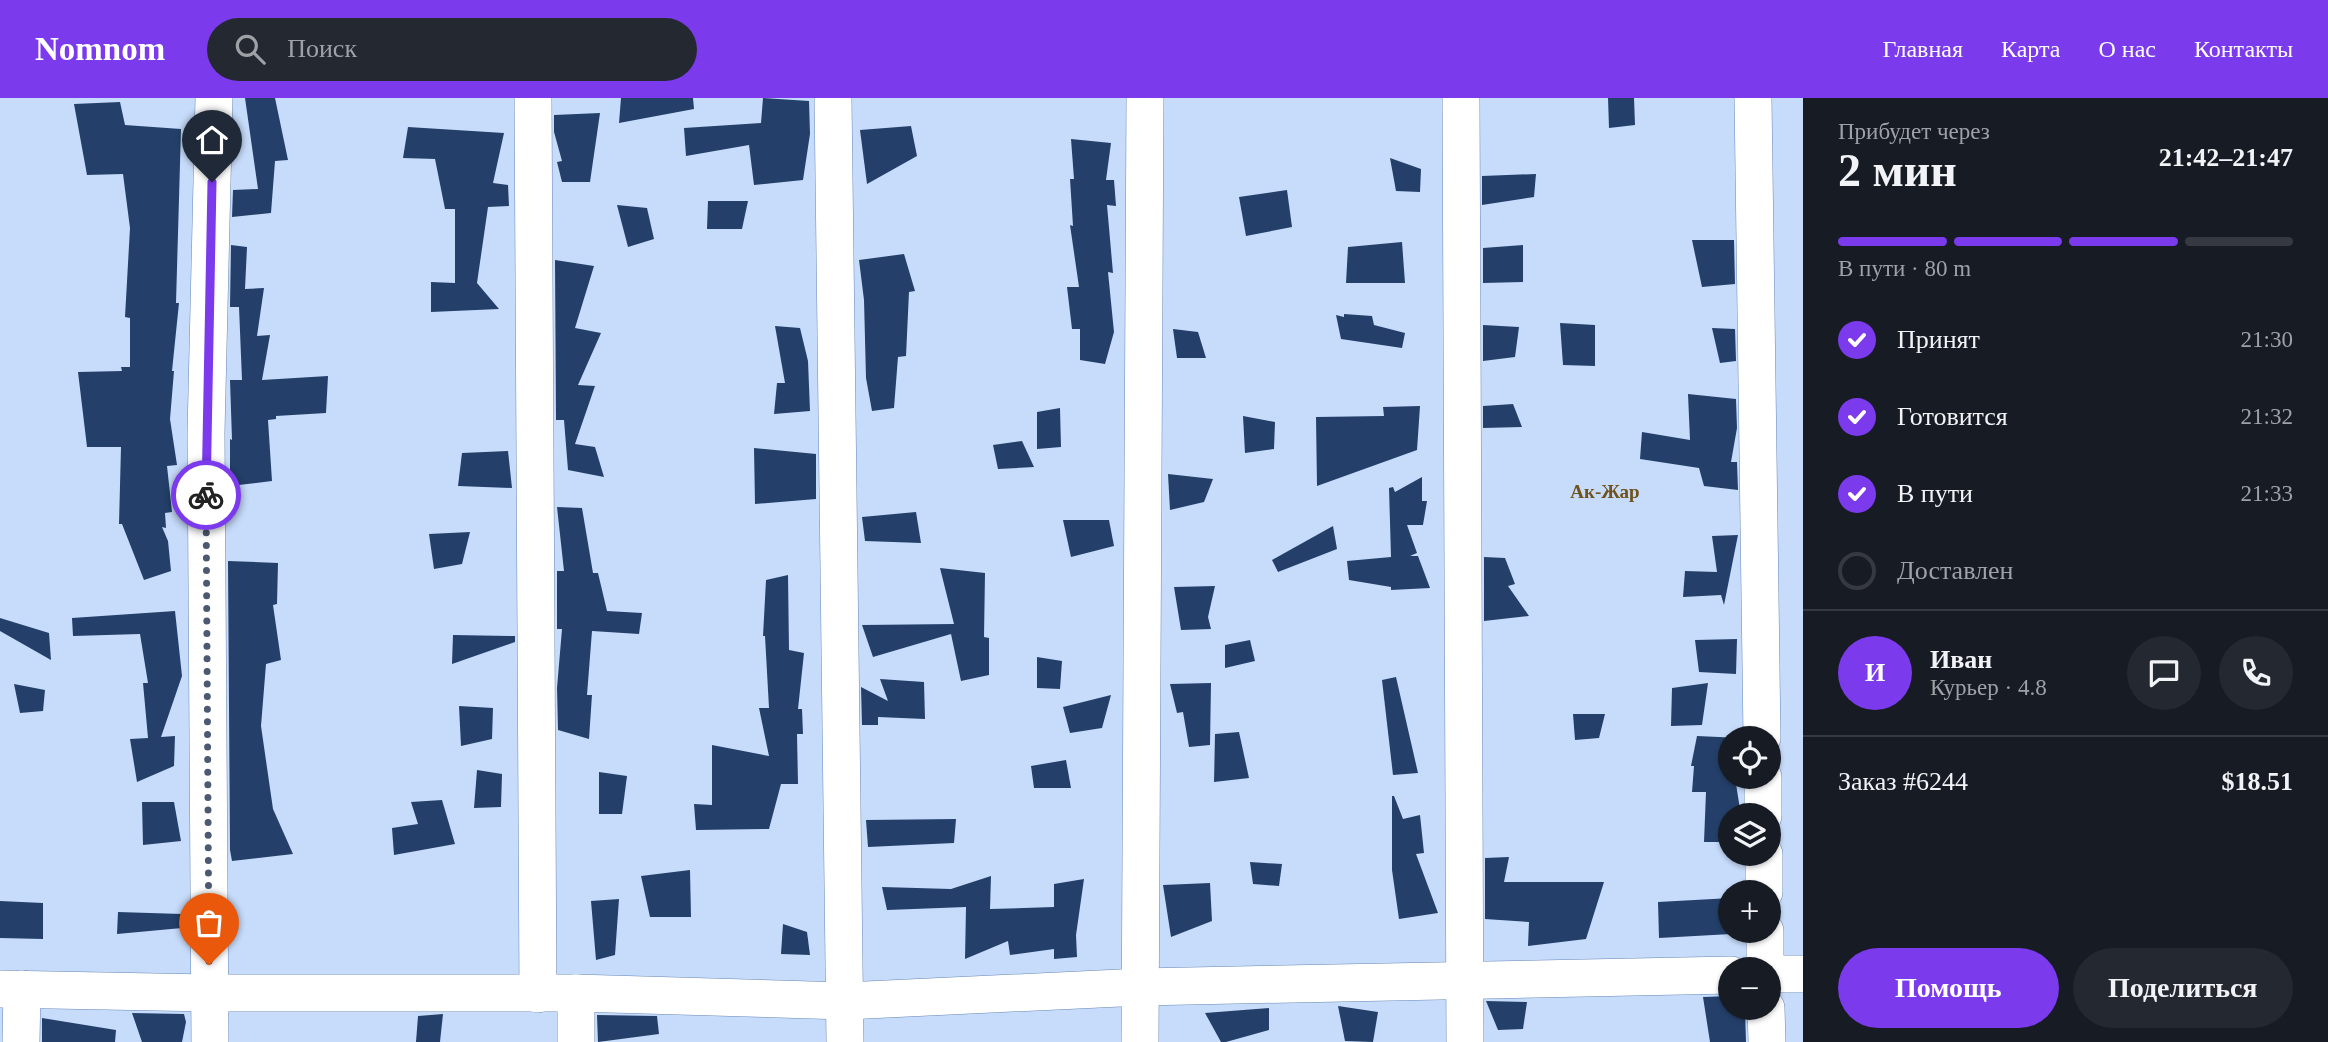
<!DOCTYPE html>
<html lang="ru">
<head>
<meta charset="utf-8">
<style>
	body { margin:0; font-family:"Times New Roman",serif; background:#242831; color:#f1f3f6; height:100vh; display:flex; flex-direction:column; font-size:26px; white-space:nowrap }
	* { box-sizing:border-box; margin:0 }
	p { font-size:23px; color:#9ea1a6 }
	.icon { flex:none; width:38px; height:38px; fill:none; stroke:currentColor; stroke-width:2; stroke-linecap:round; stroke-linejoin:round }
	.map { position:relative; flex:1; overflow:hidden }
	.side { display:flex; flex-direction:column; background:#171b24; width:525px }
	.side>* { flex:none }
	.fabs { position:absolute; left:1718px; top:628px; display:grid; gap:14px }
	.fabs a { display:grid; place-items:center; width:63px; height:63px; border-radius:50%; background:#171b24; box-shadow:0 2px 5px #0004; font-size:35px }
	.pin { position:absolute; display:grid; place-items:center; width:60px; height:60px; color:#fff; margin:-72px -30px; border-radius:50% 50% 50% 0; rotate:-45deg; box-shadow:0 0 7px #0007 }
	.pin .icon { rotate:45deg }
	.courier { position:absolute; display:grid; place-items:center; width:70px; height:70px; margin:-35px; border:5px solid #7c3aed; border-radius:50%; background:#fff; color:#222; box-shadow:0 2px 9px #0007 }
	.overview em { font-style:normal; font-weight:800 }
	.overview div { display:flex; flex-direction:column-reverse }
	.overview { display:flex; align-items:center; justify-content:space-between; height:119px; padding:0 35px }
	h1 { font-size:46px; font-weight:800; line-height:52px }
	.bar { display:grid; grid-template-columns:repeat(4,1fr); gap:10px 7px; align-content:center; height:84px; padding:0 35px }
	.bar i { height:9px; border-radius:5px; background:#363941 }
	.bar .selected { background:#7c3aed }
	.bar p { grid-column:span 4 }
	.line { display:flex; align-items:center; gap:18px; padding:0 35px; border-top:2px solid #363941 }
	.line div { flex:1 }
	.round { display:grid; place-items:center; flex:none; width:74px; height:74px; border-radius:37px; background:#242831 }
	ol { padding:0 35px; list-style:none }
	li { display:flex; align-items:center; gap:21px; height:77px }
	li p { margin-inline-start:auto }
	li .icon { padding:7px; border-radius:50%; background:#7c3aed; color:#fff; stroke-width:4 }
	li:last-child { color:#9ea1a6 }
	li i { width:38px; height:38px; border:4px solid #363941; border-radius:50% }
	.button { display:flex; gap:14px; margin-top:auto; padding:14px 35px }
	.button a { flex:1; height:80px; border-radius:42px; background:#7c3aed; color:#fff; font-size:28px; font-weight:800; line-height:80px; text-align:center }
	.button a+a { background:#242831; color:#f1f3f6 }
	header { display:flex; align-items:center; gap:42px; box-sizing:border-box; height:98px; padding:0 35px; background:#7c3aed; color:#fff }
	header strong { font-size:33px }
	nav { display:flex; gap:38px; margin-inline-start:auto; font-size:24px }
	.search { width:490px; height:63px; background:#242831; display:flex; align-items:center; gap:18px; box-sizing:border-box; padding:0 24px; border-radius:38px; color:#9ea1a6; font-size:26px }
	main { display:flex; flex:1; min-height:0 }
	.map>svg:first-child { display:block }
	.building { fill:#24406a }
	.lines { fill:none; stroke-linecap:round; stroke-linejoin:round }
	.minor-casing { stroke:#6787b7; stroke-width:38 }
	.minor { stroke:#fff; stroke-width:37 }
	.done { stroke:#4b5a70; stroke-width:7; stroke-dasharray:0 12.6 }
	.route { stroke:#7c3aed; stroke-width:9 }
	.labels { text-anchor:middle; dominant-baseline:central; stroke-width:7; stroke-linejoin:round; paint-order:stroke }
	.neighbourhood-label { font-size:19px; font-weight:bold; fill:#70521c; stroke:#c7dcfb }
</style>
</head>
<body>
<header>
<strong>Nomnom</strong>
<div class="search"><svg class="icon" aria-label="search" viewBox="0 0 24 24"><circle cx="10" cy="10" r="6"/><path d="M15 15l6 6"/></svg>Поиск</div>
<nav><a>Главная</a><a>Карта</a><a>О нас</a><a>Контакты</a></nav>
</header>
<main>
<div class="map">
<svg width="1803" height="944" viewBox="0 0 1803 944">
	<rect width="100%" height="100%" fill="#c7dcfb"/>
	<!-- building -->
	<g class="building">
		<path d="M 245,0 L 275,0 L 288,62 L 275,63 L 271,115 L 232,119 L 233,92 L 258,91 Z"/>
		<path d="M 621,0 L 693,0 L 694,11 L 619,25 Z"/>
		<path d="M 763,0 L 809,3 L 810,36 L 803,82 L 754,87 L 749,47 L 686,58 L 684,30 L 761,25 Z"/>
		<path d="M 1608,0 L 1634,0 L 1635,27 L 1609,30 Z"/>
		<path d="M 120,4 L 125,27 L 181,31 L 176,205 L 179,205 L 172,273 L 174,273 L 170,321 L 177,367 L 167,368 L 172,414 L 165,415 L 166,430 L 162,429 L 168,443 L 171,473 L 144,482 L 122,426 L 119,426 L 121,349 L 87,349 L 78,274 L 122,273 L 121,269 L 130,269 L 130,220 L 125,219 L 130,130 L 123,76 L 87,77 L 74,6 Z"/>
		<path d="M 600,15 L 590,84 L 562,84 L 557,64 L 562,63 L 554,34 L 554,17 Z"/>
		<path d="M 911,28 L 917,58 L 867,86 L 860,32 Z"/>
		<path d="M 408,29 L 504,35 L 493,85 L 508,87 L 509,108 L 488,109 L 477,185 L 499,211 L 431,214 L 431,184 L 455,185 L 455,111 L 445,111 L 435,61 L 403,60 Z"/>
		<path d="M 1071,41 L 1111,45 L 1106,82 L 1114,82 L 1116,108 L 1107,107 L 1113,175 L 1108,174 L 1114,234 L 1105,266 L 1080,262 L 1080,231 L 1072,231 L 1067,189 L 1079,189 L 1070,127 L 1073,128 L 1070,81 L 1074,81 Z"/>
		<path d="M 1390,60 L 1421,71 L 1420,94 L 1396,93 Z"/>
		<path d="M 1536,76 L 1534,99 L 1482,107 L 1482,78 Z"/>
		<path d="M 1287,92 L 1292,129 L 1246,138 L 1239,99 Z"/>
		<path d="M 708,103 L 748,103 L 742,131 L 707,131 Z"/>
		<path d="M 617,107 L 647,110 L 654,141 L 628,149 Z"/>
		<path d="M 1692,142 L 1734,142 L 1735,186 L 1702,189 Z"/>
		<path d="M 1402,144 L 1405,185 L 1346,185 L 1348,149 Z"/>
		<path d="M 231,147 L 247,149 L 245,191 L 264,190 L 257,238 L 270,237 L 262,282 L 328,278 L 326,315 L 276,318 L 276,321 L 268,322 L 272,383 L 230,388 L 230,341 L 232,342 L 230,282 L 242,282 L 239,209 L 230,209 Z"/>
		<path d="M 1523,147 L 1523,184 L 1483,185 L 1483,150 Z"/>
		<path d="M 904,156 L 915,193 L 909,194 L 906,258 L 898,259 L 894,310 L 872,313 L 866,280 L 864,202 L 859,162 Z"/>
		<path d="M 555,162 L 594,168 L 575,230 L 601,235 L 578,287 L 595,288 L 575,346 L 595,349 L 604,379 L 568,372 L 564,322 L 556,322 Z"/>
		<path d="M 1344,216 L 1372,218 L 1374,227 L 1405,235 L 1402,250 L 1341,241 L 1336,217 L 1344,219 Z"/>
		<path d="M 1560,225 L 1595,227 L 1595,268 L 1563,267 Z"/>
		<path d="M 1483,227 L 1519,229 L 1515,259 L 1483,263 Z"/>
		<path d="M 775,228 L 800,230 L 808,263 L 810,313 L 774,316 L 777,285 L 785,285 Z"/>
		<path d="M 1712,230 L 1735,231 L 1736,263 L 1720,265 Z"/>
		<path d="M 1173,231 L 1198,234 L 1206,260 L 1177,260 Z"/>
		<path d="M 1688,296 L 1736,301 L 1737,330 L 1731,364 L 1737,364 L 1738,392 L 1704,388 L 1699,370 L 1640,361 L 1642,334 L 1690,342 Z"/>
		<path d="M 1513,306 L 1522,329 L 1483,330 L 1483,308 Z"/>
		<path d="M 1420,308 L 1417,352 L 1317,388 L 1316,319 L 1384,318 L 1383,309 Z"/>
		<path d="M 1060,310 L 1061,349 L 1037,351 L 1037,314 Z"/>
		<path d="M 1243,318 L 1275,324 L 1274,351 L 1245,355 Z"/>
		<path d="M 1022,343 L 1034,369 L 998,371 L 993,347 Z"/>
		<path d="M 754,350 L 816,356 L 816,401 L 755,406 Z"/>
		<path d="M 508,353 L 512,390 L 458,388 L 462,355 Z"/>
		<path d="M 1168,376 L 1213,381 L 1204,404 L 1170,412 Z"/>
		<path d="M 1422,379 L 1422,403 L 1427,403 L 1423,427 L 1407,427 L 1417,455 L 1410,458 L 1418,458 L 1430,490 L 1391,492 L 1391,489 L 1349,482 L 1347,463 L 1391,459 L 1389,390 L 1393,389 L 1395,394 Z"/>
		<path d="M 557,409 L 582,410 L 593,475 L 598,475 L 607,513 L 642,515 L 639,536 L 592,533 L 587,597 L 592,597 L 589,641 L 558,632 L 557,590 L 562,531 L 557,531 L 557,473 L 564,473 Z"/>
		<path d="M 916,414 L 921,445 L 865,443 L 862,419 Z"/>
		<path d="M 1063,422 L 1109,422 L 1114,448 L 1071,459 Z"/>
		<path d="M 1333,428 L 1337,451 L 1278,474 L 1272,462 Z"/>
		<path d="M 470,434 L 462,466 L 434,471 L 429,436 Z"/>
		<path d="M 1738,437 L 1724,507 L 1721,497 L 1683,499 L 1685,473 L 1717,474 L 1712,438 Z"/>
		<path d="M 1484,459 L 1505,460 L 1515,486 L 1508,488 L 1529,518 L 1484,523 Z"/>
		<path d="M 228,463 L 278,465 L 277,506 L 273,507 L 281,562 L 266,566 L 261,628 L 273,711 L 293,756 L 232,763 L 230,752 Z"/>
		<path d="M 940,470 L 985,475 L 984,539 L 989,540 L 989,577 L 961,583 L 951,536 L 873,559 L 862,527 L 954,526 Z"/>
		<path d="M 788,477 L 789,552 L 804,555 L 798,611 L 802,611 L 803,636 L 797,636 L 798,686 L 781,686 L 769,731 L 696,732 L 694,706 L 712,707 L 712,647 L 769,658 L 759,610 L 769,610 L 765,538 L 763,538 L 766,482 Z"/>
		<path d="M 1215,488 L 1208,519 L 1211,531 L 1181,532 L 1174,489 Z"/>
		<path d="M 175,513 L 182,578 L 161,639 L 175,638 L 174,668 L 137,684 L 130,641 L 148,640 L 143,585 L 148,585 L 140,536 L 73,538 L 72,520 Z"/>
		<path d="M 0,520 L 49,535 L 51,562 L 0,533 Z"/>
		<path d="M 453,537 L 515,538 L 515,544 L 452,566 Z"/>
		<path d="M 1737,541 L 1736,576 L 1699,574 L 1695,542 Z"/>
		<path d="M 1250,542 L 1255,563 L 1225,570 L 1225,547 Z"/>
		<path d="M 1037,559 L 1062,563 L 1060,591 L 1037,590 Z"/>
		<path d="M 1396,579 L 1418,675 L 1393,677 L 1382,582 Z"/>
		<path d="M 880,581 L 924,584 L 925,621 L 878,619 L 878,627 L 862,627 L 861,589 L 888,603 Z"/>
		<path d="M 1211,585 L 1210,647 L 1189,649 L 1183,614 L 1177,615 L 1170,586 Z"/>
		<path d="M 1708,585 L 1702,627 L 1671,628 L 1672,590 Z"/>
		<path d="M 14,586 L 45,592 L 43,613 L 20,615 Z"/>
		<path d="M 1111,597 L 1102,630 L 1070,635 L 1063,609 Z"/>
		<path d="M 459,608 L 493,610 L 492,641 L 461,648 Z"/>
		<path d="M 1573,616 L 1605,616 L 1599,640 L 1575,642 Z"/>
		<path d="M 1239,634 L 1249,680 L 1214,684 L 1215,636 Z"/>
		<path d="M 1697,638 L 1741,640 L 1731,640 L 1731,679 L 1735,679 L 1741,718 L 1731,718 L 1731,744 L 1704,744 L 1706,694 L 1692,694 L 1694,668 L 1691,668 Z"/>
		<path d="M 1066,662 L 1071,690 L 1034,690 L 1031,668 Z"/>
		<path d="M 477,672 L 502,676 L 501,709 L 474,710 Z"/>
		<path d="M 599,674 L 627,678 L 622,716 L 599,716 Z"/>
		<path d="M 1392,698 L 1394,698 L 1403,721 L 1420,717 L 1424,755 L 1416,756 L 1438,815 L 1399,821 L 1392,772 Z"/>
		<path d="M 442,702 L 455,746 L 394,757 L 392,730 L 418,726 L 411,704 Z"/>
		<path d="M 142,704 L 174,704 L 181,743 L 143,747 Z"/>
		<path d="M 956,721 L 954,745 L 868,749 L 866,722 Z"/>
		<path d="M 1509,759 L 1504,784 L 1604,784 L 1586,841 L 1528,848 L 1529,824 L 1485,821 L 1485,760 Z"/>
		<path d="M 1250,764 L 1282,766 L 1279,788 L 1253,786 Z"/>
		<path d="M 690,772 L 691,819 L 650,819 L 641,778 Z"/>
		<path d="M 991,778 L 990,811 L 1054,809 L 1054,786 L 1084,781 L 1076,837 L 1077,859 L 1054,861 L 1054,851 L 1010,857 L 1008,843 L 965,861 L 966,809 L 887,812 L 882,789 L 951,791 Z"/>
		<path d="M 1210,785 L 1212,823 L 1171,839 L 1163,787 Z"/>
		<path d="M 1731,800 L 1731,836 L 1659,840 L 1658,804 Z"/>
		<path d="M 619,801 L 615,857 L 596,862 L 591,803 Z"/>
		<path d="M 0,803 L 43,805 L 43,841 L 0,840 Z"/>
		<path d="M 118,814 L 182,816 L 182,830 L 117,836 Z"/>
		<path d="M 783,826 L 807,834 L 810,857 L 781,856 Z"/>
		<path d="M 1731,898 L 1731,910 L 1745,910 L 1746,944 L 1710,944 L 1703,899 Z"/>
		<path d="M 1486,903 L 1527,904 L 1523,931 L 1498,932 Z"/>
		<path d="M 1338,908 L 1378,914 L 1373,944 L 1345,943 Z"/>
		<path d="M 1269,910 L 1269,932 L 1226,944 L 1221,944 L 1205,915 Z"/>
		<path d="M 132,915 L 184,916 L 186,924 L 182,944 L 142,944 Z"/>
		<path d="M 443,916 L 440,944 L 416,944 L 418,918 Z"/>
		<path d="M 597,917 L 657,918 L 659,936 L 598,944 Z"/>
		<path d="M 42,920 L 116,932 L 115,944 L 42,944 Z"/>
	</g>
	<g class="lines">
		<!-- minor casing -->
		<g class="minor-casing">
			<g id="minor">
				<path d="M 533,0 L 538,896"/>
				<path d="M 833,0 L 845,944"/>
				<path d="M 1461,0 L 1465,944"/>
				<path d="M 1753,0 L 1762,640"/>
				<path d="M 1763,679 L 1763,718"/>
				<path d="M 1764,756 L 1764,794"/>
				<path d="M 1765,833 L 1765,872"/>
				<path d="M 1769,876 L 1803,876"/>
				<path d="M 0,891 L 209,895 L 576,895 L 845,903 L 1141,889 L 1731,877"/>
				<path d="M 1766,910 L 1767,944"/>
				<path d="M 21,944 L 22,891"/>
				<path d="M 210,944 L 206,335 L 214,0"/>
				<path d="M 576,944 L 576,895"/>
				<path d="M 1140,944 L 1145,0"/>
			</g>
		</g>
		<!-- minor -->
		<use href="#minor" class="minor"/>
	</g>
	<g class="lines">
		<!-- done -->
		<path class="done" d="M 206,397 L 209,867"/>
		<!-- route -->
		<path class="route" d="M 206,397 L 212,84"/>
	</g>
	<g class="labels">
		<!-- neighbourhood labels -->
		<g class="neighbourhood-label">
			<text x="1605" y="393">Ак-Жар</text>
		</g>
	</g>
</svg>
<div class="fabs">
<a><svg class="icon" aria-label="locate" viewBox="0 0 24 24"><circle cx="12" cy="12" r="6"/><path d="M12 2v4M12 18v4M2 12h4M18 12h4"/></svg></a>
<a><svg class="icon" aria-label="layers" viewBox="0 0 24 24"><path d="M12 4l9 5-9 5-9-5zM3 14l9 5 9-5"/></svg></a>
<a>+</a>
<a>−</a>
</div>
<div class="pin" style="left:209px;top:867px;background:#ea580c"><svg class="icon" aria-label="bag" viewBox="0 0 24 24"><path d="M5 8h14l-1 12H6zM9 8a3 3 0 0 1 6 0"/></svg></div>
<div class="pin" style="left:212px;top:84px;background:#1f2937"><svg class="icon" aria-label="home" viewBox="0 0 24 24"><path d="M3 11l9-7 9 7M6 9v11h12V9"/></svg></div>
<div class="courier" style="left:206px;top:397px"><svg class="icon" aria-label="bike" viewBox="0 0 24 24"><circle cx="6" cy="16" r="4"/><circle cx="18" cy="16" r="4"/><path d="M6 16l4-8h5l3 8M10 8l3 8H6M13 5h3"/></svg></div>
</div>
<section class="side">
<div class="overview"><div><h1>2 мин</h1><p>Прибудет через</p></div><em>21:42–21:47</em></div>
<div class="bar"><i class="selected"></i><i class="selected"></i><i class="selected"></i><i></i><p>В пути · 80 m</p></div>
<ol>
<li><svg class="icon" aria-label="check" viewBox="0 0 24 24"><path d="M5 12l5 5 9-10"/></svg>Принят<p>21:30</p></li>
<li><svg class="icon" aria-label="check" viewBox="0 0 24 24"><path d="M5 12l5 5 9-10"/></svg>Готовится<p>21:32</p></li>
<li><svg class="icon" aria-label="check" viewBox="0 0 24 24"><path d="M5 12l5 5 9-10"/></svg>В пути<p>21:33</p></li>
<li><i></i>Доставлен</li>
</ol>
<div class="line" style="height:126px"><b class="round" style="background:#7c3aed;color:#fff">И</b><div><b>Иван</b><p>Курьер · 4.8</p></div><a class="round"><svg class="icon" aria-label="chat" viewBox="0 0 24 24"><path d="M4 5h16v11H9l-5 4z"/></svg></a><a class="round"><svg class="icon" aria-label="phone" viewBox="0 0 24 24"><path d="M5 4h4l2 5-3 2q2 4 5 5l2-3 5 2v4C11 20 4 13 5 4z"/></svg></a></div>
<div class="line" style="height:91px"><div>Заказ #6244</div><b>$18.51</b></div>
<div class="button"><a>Помощь</a><a>Поделиться</a></div>
</section>
</main>
</body>
</html>
